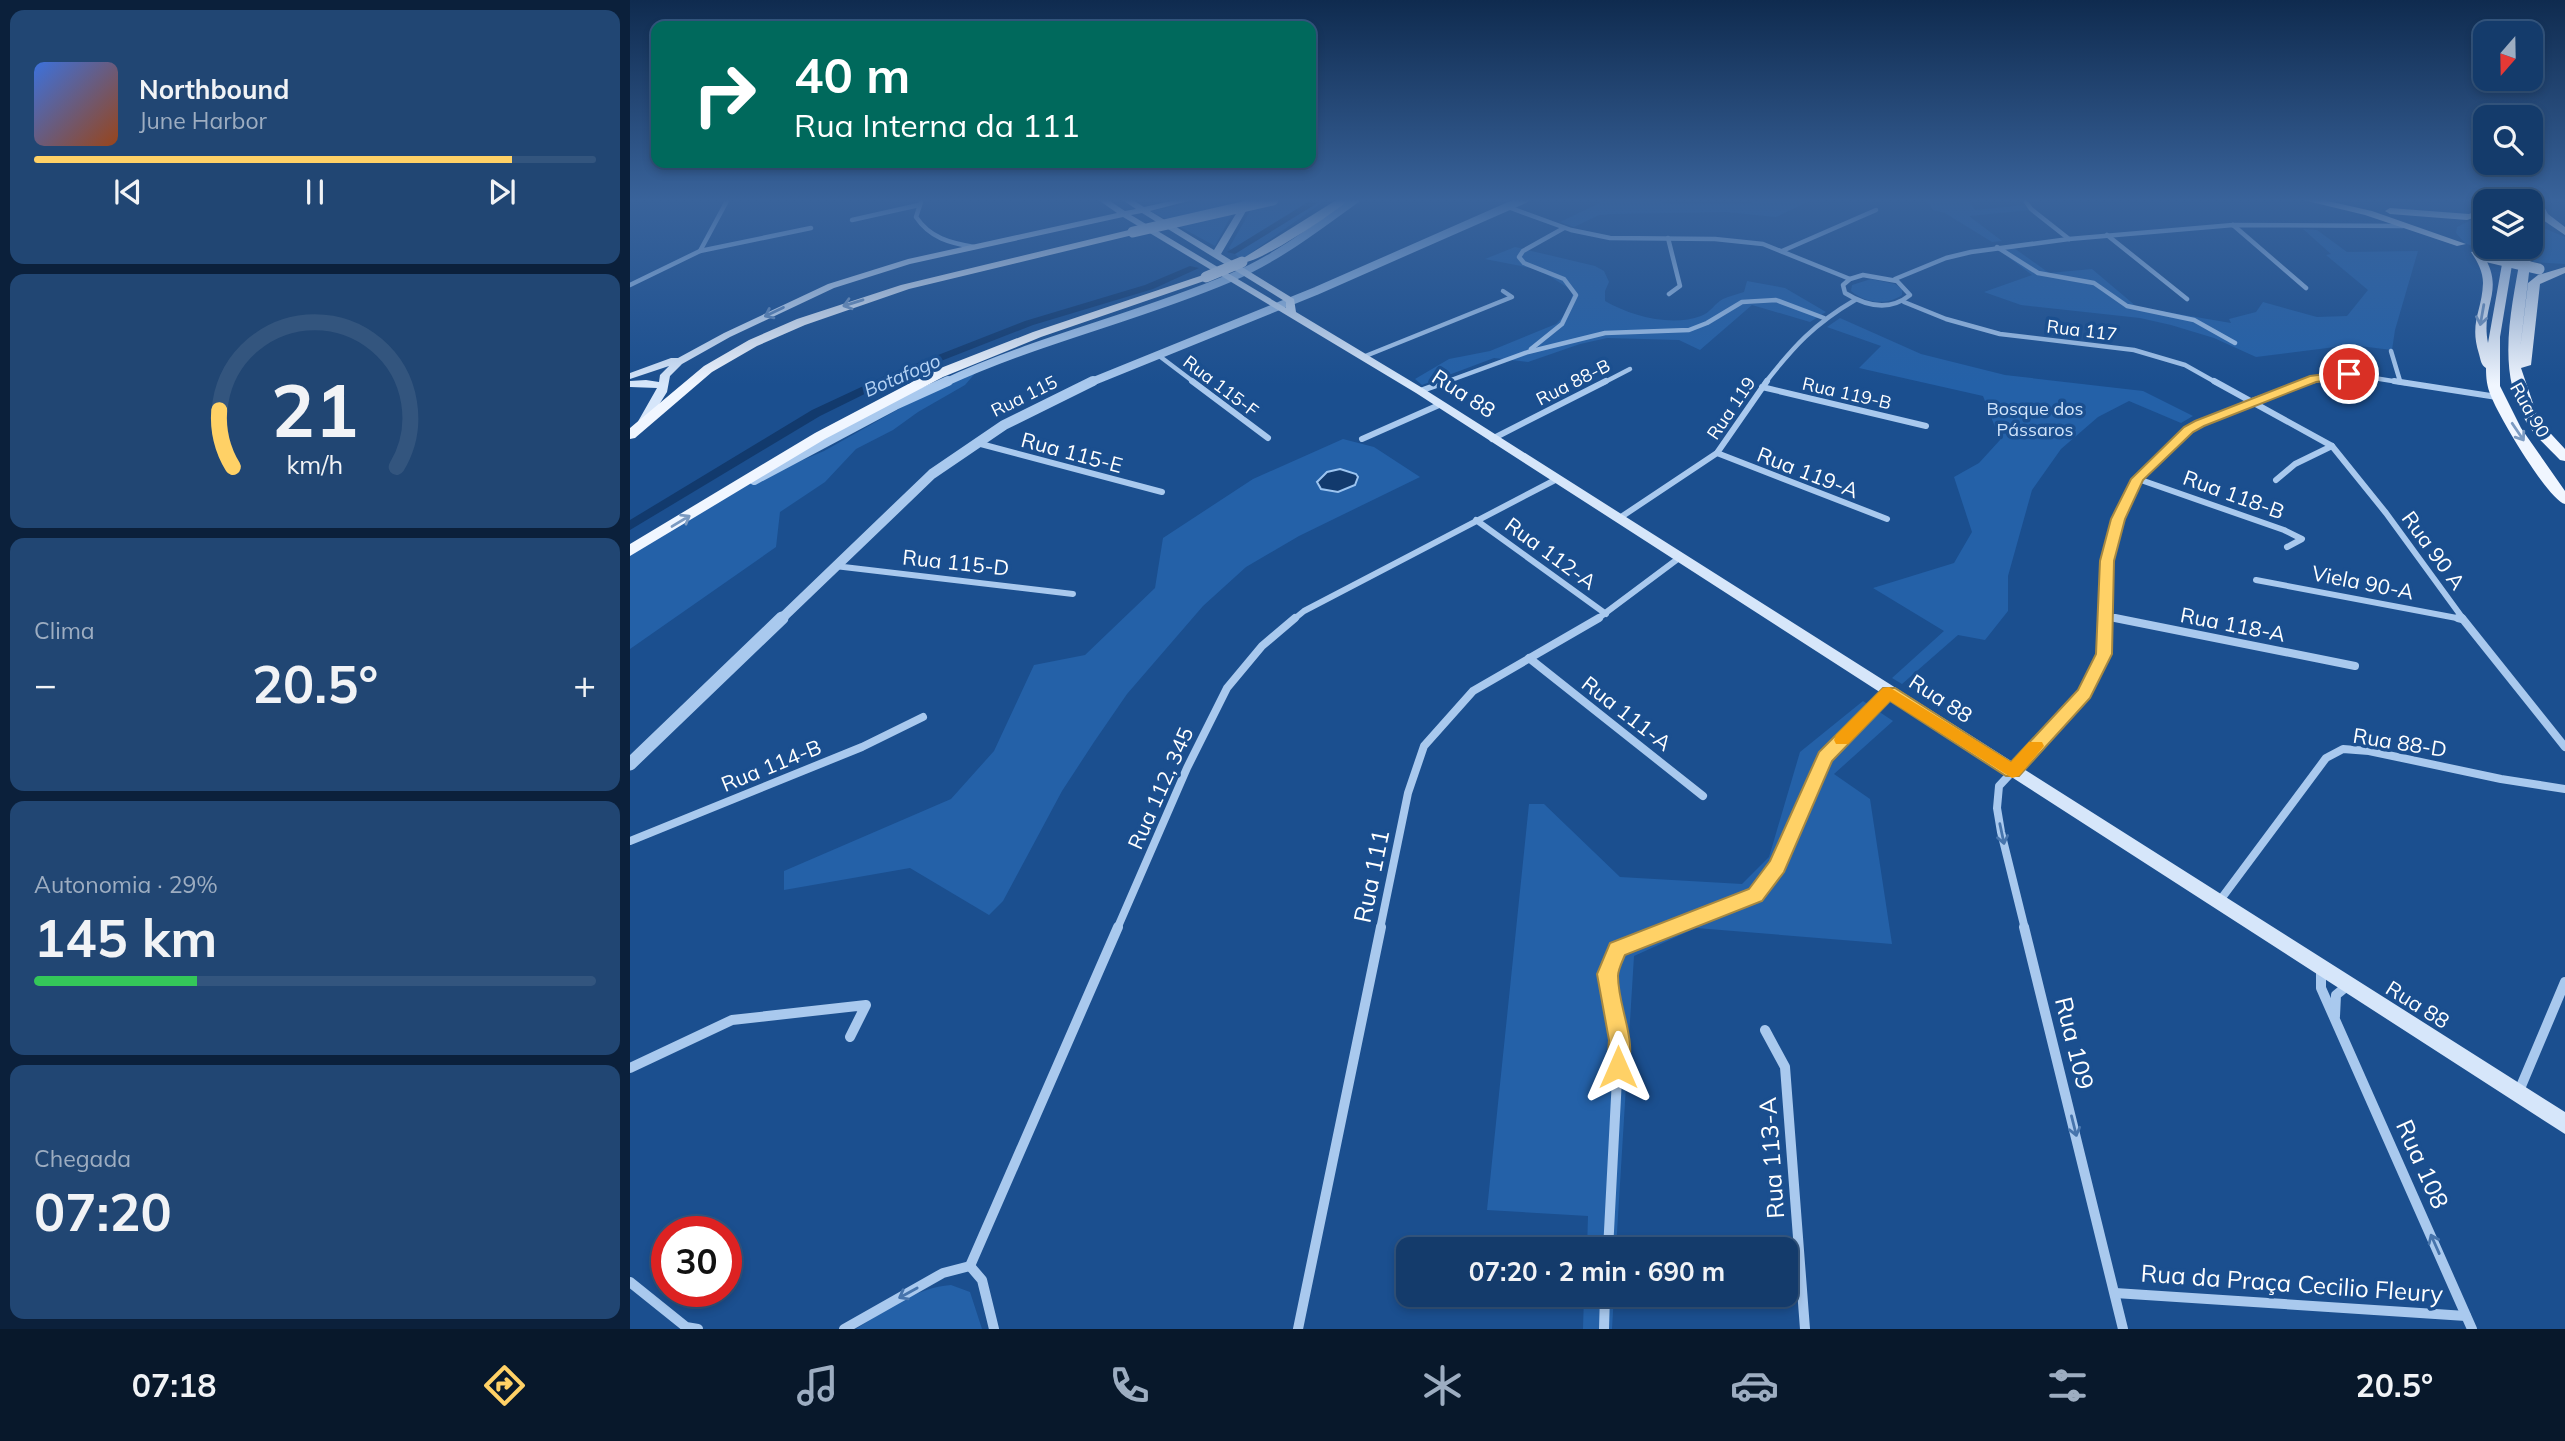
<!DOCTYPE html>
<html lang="pt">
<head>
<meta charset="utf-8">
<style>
	body { margin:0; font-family:Mulish,sans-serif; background:#214673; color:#f1f3f6; height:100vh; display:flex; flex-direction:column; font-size:26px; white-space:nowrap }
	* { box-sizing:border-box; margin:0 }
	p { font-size:23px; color:#9dadc1 }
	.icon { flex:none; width:38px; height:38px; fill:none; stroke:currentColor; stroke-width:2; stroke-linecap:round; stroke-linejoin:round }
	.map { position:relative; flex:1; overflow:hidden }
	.sheet { display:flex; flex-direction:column; gap:10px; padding:10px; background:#0b203b; width:630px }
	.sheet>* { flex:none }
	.banner { position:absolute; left:21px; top:21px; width:665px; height:147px; border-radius:14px; box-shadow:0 4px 10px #0003,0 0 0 2px #33557e; background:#00695c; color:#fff; overflow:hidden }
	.needle { width:46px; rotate:200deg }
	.buttons { position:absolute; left:1843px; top:21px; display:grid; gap:14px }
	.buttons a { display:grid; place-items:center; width:70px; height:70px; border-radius:14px; background:#143b6b; box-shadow:0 4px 10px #0003,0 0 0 2px #33557e; font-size:35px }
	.speed { position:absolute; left:21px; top:1216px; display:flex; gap:14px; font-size:35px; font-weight:700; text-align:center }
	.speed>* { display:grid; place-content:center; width:91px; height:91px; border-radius:50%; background:#143b6b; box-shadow:0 4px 10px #0003,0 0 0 2px #33557e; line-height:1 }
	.speed .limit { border:10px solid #d22; background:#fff; color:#111 }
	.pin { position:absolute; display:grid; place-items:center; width:60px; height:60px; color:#fff; margin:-30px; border:4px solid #fff; border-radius:50%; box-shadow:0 2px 7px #0007 }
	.me { position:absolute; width:77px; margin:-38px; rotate:0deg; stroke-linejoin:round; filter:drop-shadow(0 0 5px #0008) }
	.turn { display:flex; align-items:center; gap:24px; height:147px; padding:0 28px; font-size:32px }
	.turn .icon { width:91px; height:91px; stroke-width:2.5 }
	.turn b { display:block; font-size:49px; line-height:60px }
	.big { font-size:52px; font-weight:700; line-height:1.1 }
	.sheet .card { flex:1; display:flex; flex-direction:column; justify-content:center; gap:10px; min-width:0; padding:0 24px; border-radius:14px; background:#214673 }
	.sheet .dial { align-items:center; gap:0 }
	.dial svg { height:182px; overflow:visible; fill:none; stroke:#33557e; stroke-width:7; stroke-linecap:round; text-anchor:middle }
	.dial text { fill:#f1f3f6; stroke:none }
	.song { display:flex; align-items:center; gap:21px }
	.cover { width:84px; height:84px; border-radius:10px; background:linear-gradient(135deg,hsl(220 70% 55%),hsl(20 70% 35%)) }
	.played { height:7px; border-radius:4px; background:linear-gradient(90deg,#ffd166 85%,#33557e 85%) }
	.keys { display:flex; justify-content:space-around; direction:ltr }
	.heat { display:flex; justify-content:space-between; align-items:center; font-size:38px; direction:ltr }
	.charge { height:10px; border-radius:5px; background:linear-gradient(90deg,#34c759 29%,#33557e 0) }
	.trip { position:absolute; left:766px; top:1237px; width:402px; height:70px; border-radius:14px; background:#143b6b; box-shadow:0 4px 10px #0003,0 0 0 2px #33557e; font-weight:700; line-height:70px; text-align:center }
	.tabs { display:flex; height:112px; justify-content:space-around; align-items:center; background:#08182b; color:#9dadc1 }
	.tabs .icon { width:49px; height:49px }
	.tabs .active { color:#ffd166 }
	.tabs b { font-size:32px; color:#f1f3f6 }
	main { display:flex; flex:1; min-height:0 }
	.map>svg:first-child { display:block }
	.green { fill:#2461a8 }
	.water { fill:#123a6d; stroke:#9cc4f0; stroke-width:2 }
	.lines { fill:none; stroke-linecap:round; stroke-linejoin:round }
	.canal { fill:#123a6d; fill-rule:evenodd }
	.minor-far3 { stroke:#a9c9ee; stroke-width:4.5 }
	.minor-far2 { stroke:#a9c9ee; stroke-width:6 }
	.minor-far1 { stroke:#a9c9ee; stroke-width:8 }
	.minor { stroke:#a9c9ee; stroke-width:10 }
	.tertiary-far2 { stroke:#a9c9ee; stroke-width:8 }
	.tertiary-far1 { stroke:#a9c9ee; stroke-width:10 }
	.tertiary { stroke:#a9c9ee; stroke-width:13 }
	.secondary { fill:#d6e6fa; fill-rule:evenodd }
	.primary { fill:#f0f6ff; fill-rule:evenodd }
	.primary-bridge { stroke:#f0f6ff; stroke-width:11 }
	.oneway { stroke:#7b9ac1 }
	.oneway2 { stroke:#668bba }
	.oneway3 { stroke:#4674ac }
	.route { fill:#ffd166; stroke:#a68842; stroke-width:2 }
	.slow { fill:#f59e0b }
	.labels { text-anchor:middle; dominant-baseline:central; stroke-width:7; stroke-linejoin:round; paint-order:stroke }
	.far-street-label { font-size:18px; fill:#fff; stroke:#1b4f8f }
	.far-park-label { font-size:18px; fill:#cfe3fa; stroke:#1b4f8f }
	.far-water-label { font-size:19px; font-style:italic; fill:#b5d3f5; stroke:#1b4f8f }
	.street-label { font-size:21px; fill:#fff; stroke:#1b4f8f }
	.near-street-label { font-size:24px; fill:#fff; stroke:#1b4f8f }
</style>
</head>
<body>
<main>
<section class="sheet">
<div class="card">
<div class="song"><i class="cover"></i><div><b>Northbound</b><p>June Harbor</p></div></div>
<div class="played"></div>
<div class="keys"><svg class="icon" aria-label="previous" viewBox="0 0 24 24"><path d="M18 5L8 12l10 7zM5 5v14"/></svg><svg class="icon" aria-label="pause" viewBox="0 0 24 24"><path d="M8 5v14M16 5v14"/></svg><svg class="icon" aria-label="next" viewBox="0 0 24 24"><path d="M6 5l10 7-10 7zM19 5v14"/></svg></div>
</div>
<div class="card dial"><svg viewBox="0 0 100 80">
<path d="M14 69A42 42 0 1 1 86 69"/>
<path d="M14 69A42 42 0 0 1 8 44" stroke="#ffd166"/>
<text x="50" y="56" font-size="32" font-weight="700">21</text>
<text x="50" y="72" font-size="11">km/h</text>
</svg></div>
<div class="card"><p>Clima</p>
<div class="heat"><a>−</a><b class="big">20.5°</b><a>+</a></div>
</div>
<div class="card"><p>Autonomia · 29%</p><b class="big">145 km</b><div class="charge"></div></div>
<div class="card"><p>Chegada</p><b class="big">07:20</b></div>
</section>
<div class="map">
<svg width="1935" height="1329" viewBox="0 0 1935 1329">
	<rect width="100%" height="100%" fill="#1b4f8f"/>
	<g class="green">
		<polygon points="581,199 610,199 585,246 521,211"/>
		<polygon points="627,199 697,199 611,260 599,248"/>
		<polygon points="978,199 1022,199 1037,204 1119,204 1129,199 1184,199 1146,217 1096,212 983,214 969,215 944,227 930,222"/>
		<polygon points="1296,199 1338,199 1345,210 1395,205 1400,210 1339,216 1372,241 1362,242 1315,213 1303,210"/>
		<polygon points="1855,218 1855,247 1868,247 1866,255 1835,243 1826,233 1827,227 1841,220"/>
		<polygon points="1909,226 1935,237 1935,264 1903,262"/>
		<polygon points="1673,229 1687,230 1717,252 1788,251 1765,330 1762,350 1721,345 1626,357 1584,338 1541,325 1510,318 1391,305 1354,292 1402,275 1370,251 1384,248 1419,273 1462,269 1507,307 1601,323 1599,319 1626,312 1633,302 1687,317 1717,316 1738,290 1696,255 1701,254"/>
		<path d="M 885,247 L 965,266 L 974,271 L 979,282 L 975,291 L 975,301 C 1001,316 1041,327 1071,316 C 1080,313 1085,303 1093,299 C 1099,296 1108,294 1114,292 L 1117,281 L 1155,288 L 1196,312 L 1180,322 L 1122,305 L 1070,350 L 1049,340 L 977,338 L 950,344 L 898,362 L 864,358 L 792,385 L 785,379 L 819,359 L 860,351 L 926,324 L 939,311 L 943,291 L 916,274 L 901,268 L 855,259 Z"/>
		<path d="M 1241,279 L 1265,284 L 1272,289 L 1272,295 C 1256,306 1235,303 1221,291 L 1222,285 Z"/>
		<polygon points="1210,318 1291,354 1375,375 1513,391 1563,416 1551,423 1499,401 1468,417 1431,449 1402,490 1378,576 1378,611 1355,640 1328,635 1272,684 1262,678 1314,631 1243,588 1324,563 1342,532 1324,477 1349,463 1370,440 1353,396 1229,368 1251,346 1197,327"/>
		<polygon points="348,370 335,385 288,412 263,430 226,449 195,482 150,512 146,547 0,649 0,551 102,490 194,451 283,401"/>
		<polygon points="713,439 744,447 790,477 669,536 616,567 573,606 497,694 464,742 432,791 373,901 359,915 280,868 154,890 154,871 321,799 364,751 404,665 455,655 525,588 533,538 623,479"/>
		<polygon points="1233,701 1263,721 1204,774 1240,799 1262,944 1066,928 1004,956 986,1249 957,1249 958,1216 857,1210 899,804 914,804 990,877 1112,884 1139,857 1170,752"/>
		<path d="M 321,1285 L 340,1292 L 352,1329 L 226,1329 C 255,1311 287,1287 321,1285 Z"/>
		<polygon points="954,1295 984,1295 982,1329 953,1329"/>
	</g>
	<polygon class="water" points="710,469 726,474 728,477 725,485 708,492 691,489 687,482 697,472"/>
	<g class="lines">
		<g class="canal">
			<polygon points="683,199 694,199 605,254 597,252"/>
			<polygon points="560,266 569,268 523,289 403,325 265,379 190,416 0,530 0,520 182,410 257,375 395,321 515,285"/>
		</g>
		<g class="minor-far3">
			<path d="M 292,199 L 286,217 C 300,238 320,243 344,247"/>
			<polyline points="1394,199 1401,209 1439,239"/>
			<polyline points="878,207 941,230 980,238 1085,239 1133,244 1220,279"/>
			<polyline points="222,220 289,205"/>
			<polyline points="1603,225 1676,288"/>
			<polyline points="1477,235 1557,299"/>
			<polyline points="1038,238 1050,286 1039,294"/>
			<polyline points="1367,247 1408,273 1464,283 1497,306 1564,320 1605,343"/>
			<polyline points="70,251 181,228"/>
			<polyline points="1152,251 1246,210"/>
			<path d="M 1233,275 L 1267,281 L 1280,295 C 1259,312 1236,306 1215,293 L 1213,285 L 1220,279 Z"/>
			<polyline points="1265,279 1316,258 1341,252 1439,239 1603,225 1773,226"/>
			<polyline points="0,285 70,251 98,199"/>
			<polyline points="1274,302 1316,319 1370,334 1504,350 1555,365 1587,383"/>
			<polyline points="901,349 932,324 946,295 934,279 894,263 889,257 893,251 934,228"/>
			<polyline points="1761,351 1770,381"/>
			<polyline points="528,355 565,383"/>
			<polyline points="733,357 882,297 873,291"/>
			<polyline points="813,383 898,352 975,333 1059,330 1077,323 1112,302 1146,300 1194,318"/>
			<polyline points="973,383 1000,369"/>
			<path d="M 1135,383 C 1164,346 1184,324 1225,300"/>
			<polyline points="1674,383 1719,374 1775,383"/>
		</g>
		<g class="minor-far2">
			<polyline points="562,381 638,438"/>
			<polyline points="1584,381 1702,446 1756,513 1834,620"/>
			<polyline points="1764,381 1867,397"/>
			<polyline points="1132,387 1296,426"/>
			<polyline points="790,391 818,381"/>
			<polyline points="732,439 809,405"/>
			<polyline points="862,439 976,381"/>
			<polyline points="347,443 532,492"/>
			<polyline points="1087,453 1257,519"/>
			<polyline points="1508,479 1654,530 1672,539 1657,547"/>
			<polyline points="1646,480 1665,464 1702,446"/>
			<polyline points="988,519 1087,453 1137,381"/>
			<polyline points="846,520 976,614"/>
			<polyline points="205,566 443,594"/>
			<polyline points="1626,580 1832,619"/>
			<polyline points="1474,616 1494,620"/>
			<polyline points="663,620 674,611 927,479"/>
			<polyline points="966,620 1049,558"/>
			<polyline points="1475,620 1477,561 1488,519 1508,479 1559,429 1622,401 1679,381"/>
		</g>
		<g class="minor-far1">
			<polyline points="1485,618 1725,666"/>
			<polyline points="1828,618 1832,619"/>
			<polyline points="1832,618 1935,747"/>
			<polyline points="899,658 1073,796"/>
			<polyline points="0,841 232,747 293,717"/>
			<polyline points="1588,903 1696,758 1713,749 1739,751 1871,779 1935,789"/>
			<polyline points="487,929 557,768 597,688 632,646 665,618"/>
			<polyline points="750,929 778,793 794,746 843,691 969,618"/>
			<polyline points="1039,929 1125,895 1147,866 1195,757 1259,692"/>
			<polyline points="1395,929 1371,832 1367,808 1369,786 1455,694 1474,654 1475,618"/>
		</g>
		<g class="minor">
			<polyline points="1394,927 1493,1329"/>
			<polyline points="1691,968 1691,988 1842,1329"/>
			<polyline points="1705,1016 1706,995 1717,986"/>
			<polyline points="1135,1030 1155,1067 1175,1329"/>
			<polyline points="0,1068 102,1020 236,1005 220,1037"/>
			<polyline points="1889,1091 1935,982"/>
			<polyline points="978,1250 989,1040 977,974 987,949 1044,927"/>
			<polyline points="340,1266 488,927"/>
			<polyline points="340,1266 352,1280 364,1329"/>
			<polyline points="0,1282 56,1327 68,1329"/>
			<polyline points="1485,1293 1836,1316"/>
			<polyline points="214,1329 313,1273 340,1266"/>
			<polyline points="668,1329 751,927"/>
			<polyline points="974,1329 975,1295"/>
		</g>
		<g class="tertiary-far2">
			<path d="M 314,383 C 406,340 506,318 600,278 C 646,259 686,228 726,199"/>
			<polyline points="459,383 686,291 895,199"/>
		</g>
		<g class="tertiary-far1">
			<polyline points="124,480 265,405 318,381"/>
			<polyline points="150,620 302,474 374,425 463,381"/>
		</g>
		<polyline class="tertiary" points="0,764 152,618"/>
		<path class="secondary" d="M 467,199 L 477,199 L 495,211 L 506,209 L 491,199 L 501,199 L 514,207 L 550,199 L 566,199 L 520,211 L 584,250 L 615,199 L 623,199 L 591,254 L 664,299 L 666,312 L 794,389 L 1935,1112 L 1935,1134 L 786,393 L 493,217 L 280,264 L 204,288 L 100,337 L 52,364 L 40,376 L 37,392 L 15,427 L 11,428 L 6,425 L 27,388 L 0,387 L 0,381 L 16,380 L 29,382 L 30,375 L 39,366 L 0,379 L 0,373 L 41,358 L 48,358 L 94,333 L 198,284 L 278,259 L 487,213 ZM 512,213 L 656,302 L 656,308 L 501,215 Z"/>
		<g class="primary">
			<path d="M 708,199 L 720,199 C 705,212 620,271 607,262 Z"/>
			<polygon points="1669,199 1689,199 1742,211 1836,244 1827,246 1735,215"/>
			<rect x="1864" y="199" width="10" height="2"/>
			<polygon points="1880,199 1890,199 1891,201 1881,201"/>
			<polygon points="1900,199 1910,199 1918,214 1935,227 1935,235 1910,218"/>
			<polygon points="1855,207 1855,214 1837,220 1760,214 1755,211 1760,208 1839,214"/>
			<polygon points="503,229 508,232 507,234 279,289 175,325 127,346 82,372 5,438 0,439 0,428 74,366 119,340 167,319 271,285"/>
			<path d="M 1900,245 L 1902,247 L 1890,350 L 1898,283 L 1908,275 L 1935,267 L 1935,273 L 1910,284 L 1901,365 L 1891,368 L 1909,421 L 1935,449 L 1935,461 L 1930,460 C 1919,448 1905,437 1897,423 C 1864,370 1883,304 1892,247 Z"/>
			<path d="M 1875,247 L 1885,247 L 1870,337 L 1870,386 L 1891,428 L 1935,491 L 1935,504 C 1918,500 1868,415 1861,396 C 1857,387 1856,378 1856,368 C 1851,365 1851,361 1849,354 C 1839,322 1852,312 1853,283 C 1853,271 1847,261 1841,252 L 1850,250 C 1878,290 1850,303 1858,343 Z"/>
			<polygon points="576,274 582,277 580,279 411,337 313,377 195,439 0,556 0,544 185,433 303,371 403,332"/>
		</g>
		<g class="primary-bridge">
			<polyline points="503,232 643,200"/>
			<polyline points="1858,257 1909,269"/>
			<polyline points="576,277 612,262"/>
		</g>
	</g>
	<defs><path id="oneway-shaft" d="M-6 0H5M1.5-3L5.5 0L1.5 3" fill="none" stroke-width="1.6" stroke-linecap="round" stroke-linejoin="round" transform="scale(1.75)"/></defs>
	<g class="oneway">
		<use href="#oneway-shaft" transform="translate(223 303) rotate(163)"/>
		<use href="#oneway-shaft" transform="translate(1852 315) rotate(100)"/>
		<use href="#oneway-shaft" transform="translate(1888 432) rotate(56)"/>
		<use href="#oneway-shaft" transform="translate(51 521) rotate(-31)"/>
	</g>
	<use class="oneway2" href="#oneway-shaft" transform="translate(144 312) rotate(154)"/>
	<g class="oneway3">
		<use href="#oneway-shaft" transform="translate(1372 834) rotate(78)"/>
		<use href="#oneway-shaft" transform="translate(1444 1126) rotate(76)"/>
		<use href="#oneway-shaft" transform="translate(1805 1244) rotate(-114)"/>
		<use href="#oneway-shaft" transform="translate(278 1293) rotate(151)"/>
	</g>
	<linearGradient id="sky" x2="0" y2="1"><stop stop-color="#0f2b4f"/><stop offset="0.52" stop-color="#39639b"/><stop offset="1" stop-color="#39639b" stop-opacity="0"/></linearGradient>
	<rect width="1935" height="385" fill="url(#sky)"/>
	<path class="route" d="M 1719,371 L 1724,374 L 1723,377 L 1686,382 L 1574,426 L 1563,432 L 1513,480 L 1495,519 L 1484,561 L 1482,654 L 1460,698 L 1389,776 L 1376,776 L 1260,701 L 1202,761 L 1154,872 L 1132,901 L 995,955 C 992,962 988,970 988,976 C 988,1009 1009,1042 996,1074 L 988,1077 L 980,1074 L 977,1067 L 979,1040 L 967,974 L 980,943 L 1119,889 L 1140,861 L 1189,752 L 1253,688 L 1265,688 L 1381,762 L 1448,690 L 1466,654 L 1470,561 L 1481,519 L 1501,479 L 1554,427 L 1565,421 L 1680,376 Z"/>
	<polygon class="slow" points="1259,687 1381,762 1399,742 1412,742 1414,746 1389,776 1382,778 1260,701 1218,744 1206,744 1204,740 1206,735 1253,688"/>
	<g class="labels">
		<g class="far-street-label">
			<text transform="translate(1452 330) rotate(7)">Rua 117</text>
			<text transform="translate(943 382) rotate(-27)">Rua 88-B</text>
			<text transform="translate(591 386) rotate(37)">Rua 115-F</text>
			<text transform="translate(1217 393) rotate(13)">Rua 119-B</text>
			<text transform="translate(394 396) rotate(-26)">Rua 115</text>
			<text transform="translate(1101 408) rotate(-56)">Rua 119</text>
			<text transform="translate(1900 410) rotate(60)">Rua 90</text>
		</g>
		<g class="far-park-label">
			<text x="1405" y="408">Bosque dos<tspan x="1405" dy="21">Pássaros</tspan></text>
		</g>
		<g class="far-water-label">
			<text transform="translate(272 375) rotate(-23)">Botafogo</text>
		</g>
		<g class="street-label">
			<text transform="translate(834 393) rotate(33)">Rua 88</text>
			<text transform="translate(442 452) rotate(15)">Rua 115-E</text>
			<text transform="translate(1178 472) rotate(21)">Rua 119-A</text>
			<text transform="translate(1604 494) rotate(20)">Rua 118-B</text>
			<text transform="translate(1804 550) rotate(54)">Rua 90 A</text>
			<text transform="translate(921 553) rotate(36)">Rua 112-A</text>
			<text transform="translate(326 562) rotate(6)">Rua 115-D</text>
			<text transform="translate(1733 582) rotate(11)">Viela 90-A</text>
			<text transform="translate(1603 624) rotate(11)">Rua 118-A</text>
			<text transform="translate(1311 698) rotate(33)">Rua 88</text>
			<text transform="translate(997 713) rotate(38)">Rua 111-A</text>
			<text transform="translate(1770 742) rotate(9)">Rua 88-D</text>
			<text transform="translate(141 765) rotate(-22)">Rua 114-B</text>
			<text transform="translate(530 788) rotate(-66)">Rua 112, 345</text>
			<text transform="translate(1788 1004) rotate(32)">Rua 88</text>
		</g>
		<g class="near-street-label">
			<text transform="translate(741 876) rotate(-78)">Rua 111</text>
			<text transform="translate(1445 1043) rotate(76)">Rua 109</text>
			<text transform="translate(1141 1158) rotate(-94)">Rua 113-A</text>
			<text transform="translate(1793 1164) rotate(66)">Rua 108</text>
			<text transform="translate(1662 1283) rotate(4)">Rua da Praça Cecilio Fleury</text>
		</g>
	</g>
</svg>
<div class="buttons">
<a><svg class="needle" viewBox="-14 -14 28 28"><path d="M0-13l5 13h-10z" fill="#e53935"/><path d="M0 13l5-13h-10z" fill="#9dadc1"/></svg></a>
<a><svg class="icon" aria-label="search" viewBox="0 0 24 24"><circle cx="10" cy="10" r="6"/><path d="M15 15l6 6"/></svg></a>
<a><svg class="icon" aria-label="layers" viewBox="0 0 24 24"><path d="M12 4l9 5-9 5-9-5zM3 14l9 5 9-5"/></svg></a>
</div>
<div class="speed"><div class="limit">30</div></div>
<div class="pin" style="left:1719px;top:374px;background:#d93025"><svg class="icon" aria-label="arrive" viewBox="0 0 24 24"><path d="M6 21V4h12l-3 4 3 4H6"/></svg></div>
<svg class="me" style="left:988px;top:1067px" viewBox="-20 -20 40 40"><path d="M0-17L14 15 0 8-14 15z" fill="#ffd166" stroke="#fff" stroke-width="4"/></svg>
<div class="trip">07:20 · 2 min · 690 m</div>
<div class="banner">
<div class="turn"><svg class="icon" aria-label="right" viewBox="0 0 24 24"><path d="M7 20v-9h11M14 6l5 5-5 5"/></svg><div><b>40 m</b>Rua Interna da 111</div></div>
</div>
</div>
</main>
<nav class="tabs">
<b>07:18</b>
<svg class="icon active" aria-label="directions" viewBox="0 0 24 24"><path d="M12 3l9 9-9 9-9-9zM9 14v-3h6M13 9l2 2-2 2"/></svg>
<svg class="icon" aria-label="music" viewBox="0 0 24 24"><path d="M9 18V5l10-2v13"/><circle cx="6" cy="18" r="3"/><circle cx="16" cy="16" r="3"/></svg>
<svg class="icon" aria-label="phone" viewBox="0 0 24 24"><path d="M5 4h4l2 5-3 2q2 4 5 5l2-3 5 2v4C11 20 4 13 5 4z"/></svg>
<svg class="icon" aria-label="climate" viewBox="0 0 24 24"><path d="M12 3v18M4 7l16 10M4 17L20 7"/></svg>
<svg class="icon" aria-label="car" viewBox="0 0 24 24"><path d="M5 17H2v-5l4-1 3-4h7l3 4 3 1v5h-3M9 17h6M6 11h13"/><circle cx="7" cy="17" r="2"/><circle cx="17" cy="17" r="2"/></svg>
<svg class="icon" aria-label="filters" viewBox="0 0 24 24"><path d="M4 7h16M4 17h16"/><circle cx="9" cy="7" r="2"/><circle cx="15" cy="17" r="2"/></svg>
<b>20.5°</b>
</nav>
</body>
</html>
